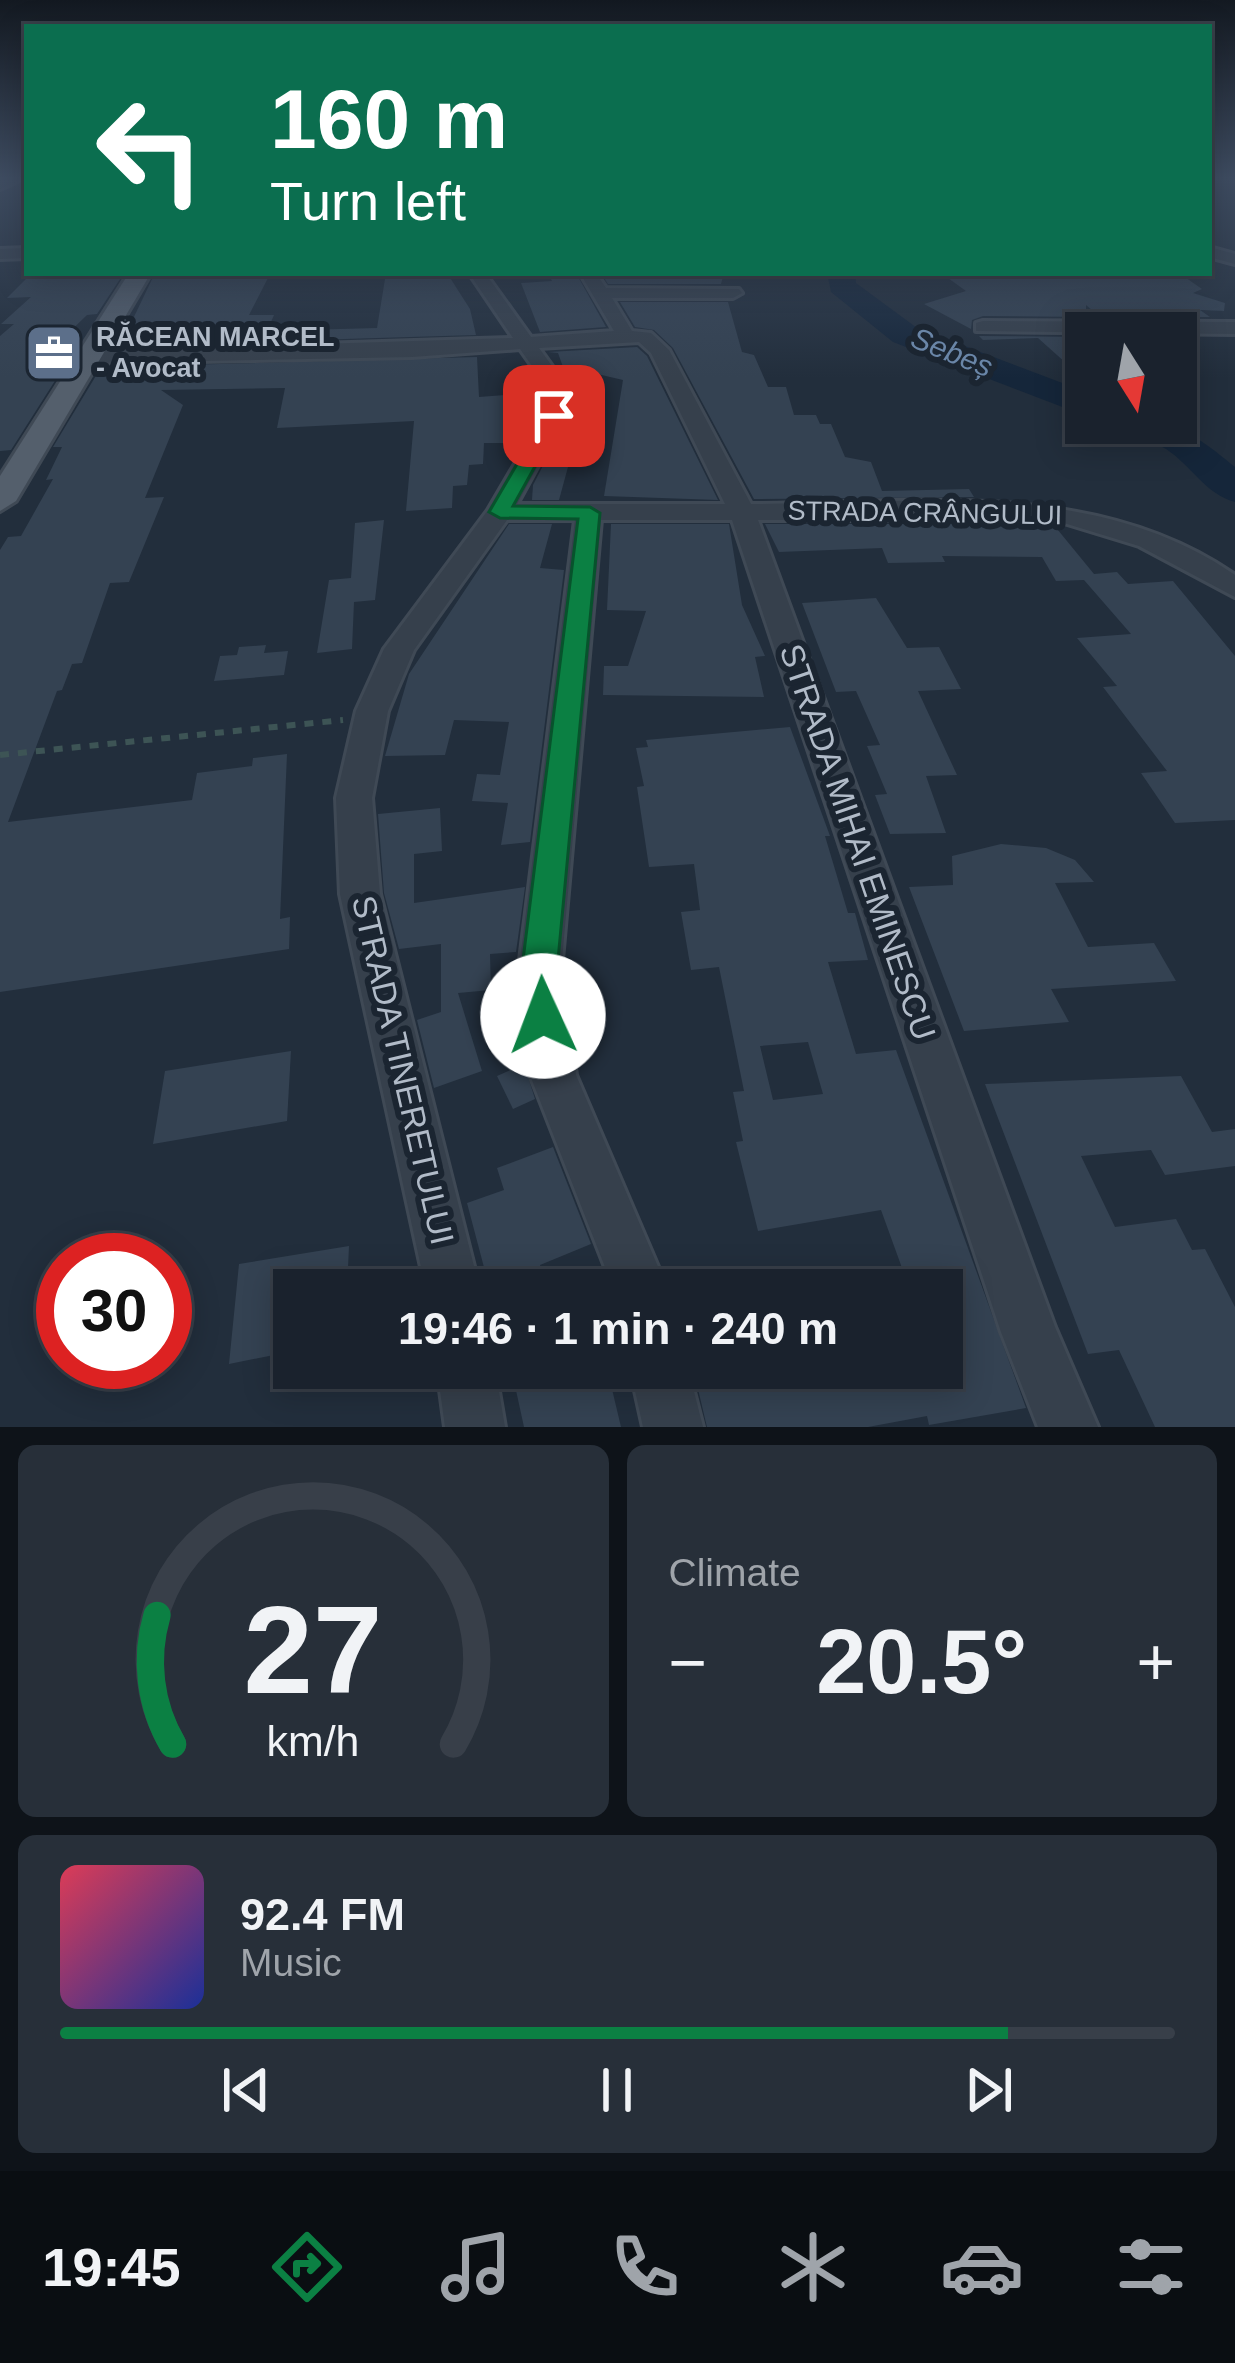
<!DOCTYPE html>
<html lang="en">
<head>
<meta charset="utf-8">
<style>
	body { margin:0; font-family:Helvetica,sans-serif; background:#272f39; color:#f1f3f6; height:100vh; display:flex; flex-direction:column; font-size:45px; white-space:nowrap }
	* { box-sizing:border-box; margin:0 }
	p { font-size:39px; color:#9fa4aa }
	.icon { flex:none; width:66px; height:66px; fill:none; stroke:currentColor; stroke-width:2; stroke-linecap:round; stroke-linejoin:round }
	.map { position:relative; height:1427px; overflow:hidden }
	.panel { display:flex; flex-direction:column; gap:18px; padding:18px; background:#0e1319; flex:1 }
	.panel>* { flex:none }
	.top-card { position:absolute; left:24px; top:24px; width:1188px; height:252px; border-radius:0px; box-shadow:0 6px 30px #0003,0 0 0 3px #383f49; background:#0b6e4f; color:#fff; overflow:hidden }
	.needle { width:78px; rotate:169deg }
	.tools { position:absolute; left:1065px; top:312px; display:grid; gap:24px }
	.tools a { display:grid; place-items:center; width:132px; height:132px; border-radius:0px; background:#1a222d; box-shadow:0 6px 30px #0003,0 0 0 3px #383f49; font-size:60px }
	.speed { position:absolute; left:36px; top:1233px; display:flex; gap:24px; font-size:60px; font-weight:700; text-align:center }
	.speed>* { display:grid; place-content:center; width:156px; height:156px; border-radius:50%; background:#1a222d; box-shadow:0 6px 30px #0003,0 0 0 3px #383f49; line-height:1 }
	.speed .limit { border:18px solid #d22; background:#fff; color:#111 }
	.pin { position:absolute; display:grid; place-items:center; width:102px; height:102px; color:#fff; margin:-51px; border-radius:24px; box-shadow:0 6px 18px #0006 }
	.me { position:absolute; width:132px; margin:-66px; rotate:358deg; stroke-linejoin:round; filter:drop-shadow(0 0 9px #0008) }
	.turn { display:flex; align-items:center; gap:42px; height:252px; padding:0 48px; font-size:54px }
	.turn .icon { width:156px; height:156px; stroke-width:2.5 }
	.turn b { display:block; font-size:84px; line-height:102px }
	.big { font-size:90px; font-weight:700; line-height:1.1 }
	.panel .card { flex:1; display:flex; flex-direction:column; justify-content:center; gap:18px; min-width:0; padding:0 42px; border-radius:18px; background:#272f39 }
	.panel .dial { align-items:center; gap:0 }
	.dial svg { height:312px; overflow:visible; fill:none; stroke:#383f49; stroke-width:7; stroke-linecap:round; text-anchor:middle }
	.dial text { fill:#f1f3f6; stroke:none }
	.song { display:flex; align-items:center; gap:36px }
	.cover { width:144px; height:144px; border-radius:18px; background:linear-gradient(135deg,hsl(350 70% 55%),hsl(230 70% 35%)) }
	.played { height:12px; border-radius:6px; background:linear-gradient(90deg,#0b8043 85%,#383f49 85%) }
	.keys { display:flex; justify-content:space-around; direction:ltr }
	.heat { display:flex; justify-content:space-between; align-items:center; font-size:66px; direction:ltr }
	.panel .tiles { flex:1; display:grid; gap:18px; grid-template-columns:1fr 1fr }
	.card:last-child { grid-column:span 2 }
	.trip { position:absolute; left:273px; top:1269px; width:690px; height:120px; border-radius:0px; background:#1a222d; box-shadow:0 6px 30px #0003,0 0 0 3px #383f49; font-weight:700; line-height:120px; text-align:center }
	.dock { display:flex; height:192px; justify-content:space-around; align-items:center; background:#0a0e12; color:#9fa4aa }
	.dock .icon { width:84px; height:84px }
	.dock .on { color:#0b8043 }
	.dock b { font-size:54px; color:#f1f3f6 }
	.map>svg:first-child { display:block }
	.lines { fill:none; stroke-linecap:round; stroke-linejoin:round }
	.river { fill:#15263a; fill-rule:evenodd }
	.building { fill:#344252; fill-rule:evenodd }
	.minor-casing { stroke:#3f4955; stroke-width:6 }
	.major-casing { stroke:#3f4955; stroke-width:6 }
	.path { stroke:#3d5455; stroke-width:6; stroke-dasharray:9 9; stroke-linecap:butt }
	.minor { fill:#36404c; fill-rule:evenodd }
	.major { fill:#545f6c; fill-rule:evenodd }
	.route { fill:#0b8043; stroke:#07532c; stroke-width:3 }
	.labels { text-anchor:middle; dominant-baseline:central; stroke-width:12; stroke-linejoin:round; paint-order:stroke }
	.far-poi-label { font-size:27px; font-weight:bold; fill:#b1bbc8; stroke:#1b2531; text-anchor:start }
	.far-street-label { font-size:27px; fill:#b1bbc8; stroke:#1b2531 }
	.far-water-label { font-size:30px; font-style:italic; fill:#6a86a8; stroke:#1b2531 }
	.street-label { font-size:33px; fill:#b1bbc8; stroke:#1b2531 }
</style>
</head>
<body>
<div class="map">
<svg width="1235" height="1427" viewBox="0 0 1235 1427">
	<rect width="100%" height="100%" fill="#222e3c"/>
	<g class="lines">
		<g class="river">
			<polygon points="827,273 855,273 856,283 917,328 1086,392 1086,416 893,342 831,292"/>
			<path d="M 1115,423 C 1176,423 1188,428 1235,467 L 1235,502 C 1205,494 1191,465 1166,449 C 1149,439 1126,440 1115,423 Z"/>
		</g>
	</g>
	<g class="building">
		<polygon points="32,273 124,273 97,314 87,315 59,342 72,354 11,450 0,451 0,336 14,324 1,324 31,297 7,298"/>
		<polygon points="155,273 268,278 249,315 274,315 267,331 377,328 386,273 447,273 470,309 476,335 120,346"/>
		<polygon points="548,273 576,273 606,327 540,332 521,283 552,281"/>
		<polygon points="601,273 724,273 721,284 608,284"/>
		<polygon points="941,273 1179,273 1202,289 1193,293 1225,303 1224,311 1200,310 1210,317 1100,317 1086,305 1086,317 983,316 972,320 971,329 924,304 966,291"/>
		<polygon points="620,302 728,302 742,352 754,355 768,387 786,387 794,415 816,415 820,424 831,424 845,457 871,462 882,491 969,489 974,497 754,499 673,348 654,330 635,327"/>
		<polygon points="979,336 1086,337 1086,363 1067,364 1038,338 983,340"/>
		<polygon points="637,347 647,356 718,500 604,496 623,380 593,373 581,417 558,353 548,352"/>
		<polygon points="477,357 479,397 505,395 506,443 484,443 483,464 469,465 467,485 453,486 452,508 406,511 414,421 277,428 285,388 161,390 183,405 145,498 164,497 129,582 110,583 82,663 72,664 62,690 57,691 8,822 192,800 197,773 252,766 253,758 287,754 280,919 290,917 289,949 0,992 0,550 8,537 21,536 53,479 46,480 62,447 53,447 97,374 101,377 107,367"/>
		<polygon points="548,456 571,456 559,500 532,500 533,485"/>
		<polygon points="384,520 375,600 354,602 352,649 317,653 329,580 351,578 355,523"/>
		<polygon points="509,524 552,524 540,568 564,570 530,842 501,845 508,803 472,801 477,774 500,775 509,722 454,720 445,755 385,756 409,674"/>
		<polygon points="611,524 729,524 742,605 765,656 755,657 764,697 603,695 604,666 628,666 646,611 607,610"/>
		<polygon points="765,524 1053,524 1094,574 1117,572 1128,584 1173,581 1235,656 1235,820 1175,823 1141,773 1167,771 1103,687 1117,686 1077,638 1131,634 1084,580 1056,581 1042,557 942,556 945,562 888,563 882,548 779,552"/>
		<polygon points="876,598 907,648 939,647 961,689 918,691 957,775 926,776 946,833 890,834 875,795 887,794 867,746 880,745 856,691 836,692 802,603"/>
		<polygon points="266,645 264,653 288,651 284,675 214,681 220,656 237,655 239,647"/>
		<path d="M 790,727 L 830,836 L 825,836 L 848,913 L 855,913 L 868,960 L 828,962 L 856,1054 L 896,1050 L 1026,1408 L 929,1425 L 927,1416 L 868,1427 L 707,1427 L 693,1368 L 942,1368 L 942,1290 L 910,1290 L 881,1210 L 758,1231 L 736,1142 L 743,1141 L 733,1092 L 744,1091 L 719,967 L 691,970 L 681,912 L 700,910 L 694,864 L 649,867 L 637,787 L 644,786 L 636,748 L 648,747 L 646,740 ZM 808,1042 L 823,1094 L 773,1100 L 760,1046 Z"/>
		<polygon points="440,808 442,851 414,854 414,903 525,887 516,952 490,954 491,990 458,993 482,1071 434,1088 417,1020 441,1012 441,944 399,949 384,893 378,814"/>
		<polygon points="1001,844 1046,848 1075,860 1094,882 1055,883 1088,947 1154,943 1176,981 1051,989 1069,1022 964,1031 909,887 953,885 952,856"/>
		<polygon points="291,1051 287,1121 153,1144 165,1071"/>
		<polygon points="524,1064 535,1099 513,1109 497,1076"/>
		<polygon points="1181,1076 1212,1132 1235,1129 1235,1166 1165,1175 1151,1150 1081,1156 1115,1227 1176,1219 1192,1250 1205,1249 1235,1307 1235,1427 1155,1427 1119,1350 1088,1354 985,1084"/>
		<polygon points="553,1147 591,1244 540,1265 548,1290 490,1290 467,1203 504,1190 497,1168"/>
		<polygon points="349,1246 347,1290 294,1290 294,1351 229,1364 239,1264"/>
		<polygon points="526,1368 607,1368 621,1427 524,1427 512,1372"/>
	</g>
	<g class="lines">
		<g class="minor-casing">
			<g id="minor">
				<polygon points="19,178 18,181 0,189 0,180"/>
				<polygon points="1209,247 1235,254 1235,264 1209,257"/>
				<polygon points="27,248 27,258 0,259 0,249"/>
				<path d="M 469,273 L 485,273 L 531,337 L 614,331 L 580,273 L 596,273 L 606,288 L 739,289 L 742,293 L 733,298 L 612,298 L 632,331 L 651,333 L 669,350 L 751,504 C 913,504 1094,477 1235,575 L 1235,597 L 1139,546 L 1054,520 L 758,520 L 1055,1327 L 1098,1427 L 1038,1427 L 1001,1332 L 732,520 L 601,520 L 562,960 L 576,1075 L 668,1290 L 614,1290 L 530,1075 L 520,960 L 575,520 L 507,520 L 414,650 L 388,711 L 372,798 L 380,894 L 480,1290 L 426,1290 L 340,894 L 336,798 L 356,711 L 384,649 L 488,510 L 543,416 L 532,366 L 520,349 L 412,357 L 88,363 L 78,357 L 88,351 L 513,338 ZM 639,342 L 651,353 L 725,504 L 517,504 L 565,416 L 552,366 L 539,348 Z"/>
				<polygon points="983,321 1235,322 1235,334 976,331 976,323"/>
				<polygon points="437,1368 495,1368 505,1427 445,1427"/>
				<polygon points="630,1368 688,1368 703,1427 643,1427"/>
			</g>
		</g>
		<g class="major-casing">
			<polygon id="major" points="129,273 151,273 16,501 0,511 0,476"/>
		</g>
		<polyline class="path" points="0,755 343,720"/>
		<use href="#minor" class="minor"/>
		<use href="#major" class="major"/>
	</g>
	<linearGradient id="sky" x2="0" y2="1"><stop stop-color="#131921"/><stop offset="0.47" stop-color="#3e4c61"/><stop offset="1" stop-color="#3e4c61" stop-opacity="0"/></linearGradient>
	<rect width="1235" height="378" fill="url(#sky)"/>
	<polygon class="route" points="554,411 563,416 513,506 590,507 600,513 558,960 561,1016 556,1027 543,1032 530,1027 523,960 578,519 500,518 489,512 545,416"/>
	<defs>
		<g id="office-square" transform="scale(3)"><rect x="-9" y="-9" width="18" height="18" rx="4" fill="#5c6f8a" stroke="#1b2531"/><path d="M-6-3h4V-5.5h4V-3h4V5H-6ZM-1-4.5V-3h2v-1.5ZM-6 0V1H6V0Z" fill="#fff"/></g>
	</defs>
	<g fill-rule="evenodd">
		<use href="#office-square" x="54" y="353"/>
	</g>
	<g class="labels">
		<g class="far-poi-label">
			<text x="96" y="337">RĂCEAN MARCEL<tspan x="96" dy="31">- Avocat</tspan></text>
		</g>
		<g class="far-street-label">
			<text transform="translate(925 513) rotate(1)">STRADA CRÂNGULUI</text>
		</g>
		<g class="far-water-label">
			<text transform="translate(952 352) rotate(22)">Sebeș</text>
		</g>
		<g class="street-label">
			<text transform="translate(858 842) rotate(71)">STRADA MIHAI EMINESCU</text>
			<text transform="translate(403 1070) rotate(77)">STRADA TINERETULUI</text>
		</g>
	</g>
</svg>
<div class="tools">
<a><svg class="needle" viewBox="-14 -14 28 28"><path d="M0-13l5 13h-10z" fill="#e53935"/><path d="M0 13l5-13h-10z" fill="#9fa4aa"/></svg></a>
</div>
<div class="speed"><div class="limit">30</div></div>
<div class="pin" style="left:554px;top:416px;background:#d93025"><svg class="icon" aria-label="arrive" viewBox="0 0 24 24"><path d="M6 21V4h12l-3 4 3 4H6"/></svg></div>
<svg class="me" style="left:543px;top:1016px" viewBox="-20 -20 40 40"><circle r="19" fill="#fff"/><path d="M0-13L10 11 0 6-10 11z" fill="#0b8043"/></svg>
<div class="trip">19:46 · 1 min · 240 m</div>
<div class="top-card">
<div class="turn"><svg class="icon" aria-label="left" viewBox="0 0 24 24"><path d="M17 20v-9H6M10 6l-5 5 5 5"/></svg><div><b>160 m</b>Turn left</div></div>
</div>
</div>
<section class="panel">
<div class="tiles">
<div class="card dial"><svg viewBox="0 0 100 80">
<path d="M14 69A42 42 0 1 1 86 69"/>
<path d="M14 69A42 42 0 0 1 10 36" stroke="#0b8043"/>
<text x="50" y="56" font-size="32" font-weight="700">27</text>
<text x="50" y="72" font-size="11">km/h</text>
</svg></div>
<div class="card"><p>Climate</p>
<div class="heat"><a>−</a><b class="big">20.5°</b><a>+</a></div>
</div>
<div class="card">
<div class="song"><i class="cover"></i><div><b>92.4 FM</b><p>Music</p></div></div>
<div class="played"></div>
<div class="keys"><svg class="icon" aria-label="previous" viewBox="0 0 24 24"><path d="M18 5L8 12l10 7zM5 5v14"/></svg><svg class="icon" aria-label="pause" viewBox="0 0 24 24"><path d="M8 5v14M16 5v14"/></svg><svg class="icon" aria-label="next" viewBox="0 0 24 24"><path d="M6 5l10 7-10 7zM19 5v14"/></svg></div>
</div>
</div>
</section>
<nav class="dock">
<b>19:45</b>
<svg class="icon on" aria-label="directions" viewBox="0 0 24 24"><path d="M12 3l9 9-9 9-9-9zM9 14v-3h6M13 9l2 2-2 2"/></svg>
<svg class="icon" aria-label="music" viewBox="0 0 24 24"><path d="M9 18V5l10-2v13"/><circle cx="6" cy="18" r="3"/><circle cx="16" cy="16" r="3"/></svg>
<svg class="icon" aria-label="phone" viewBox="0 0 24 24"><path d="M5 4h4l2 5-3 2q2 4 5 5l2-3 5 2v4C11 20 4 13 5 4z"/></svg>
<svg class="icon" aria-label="climate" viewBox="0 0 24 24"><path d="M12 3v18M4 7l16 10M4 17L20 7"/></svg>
<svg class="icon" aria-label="car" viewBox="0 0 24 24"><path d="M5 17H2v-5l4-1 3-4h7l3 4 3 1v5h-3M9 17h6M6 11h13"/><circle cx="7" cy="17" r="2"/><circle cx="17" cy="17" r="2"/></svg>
<svg class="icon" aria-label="filters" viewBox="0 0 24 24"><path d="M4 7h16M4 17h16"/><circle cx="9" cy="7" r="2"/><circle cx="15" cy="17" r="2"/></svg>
</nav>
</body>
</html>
